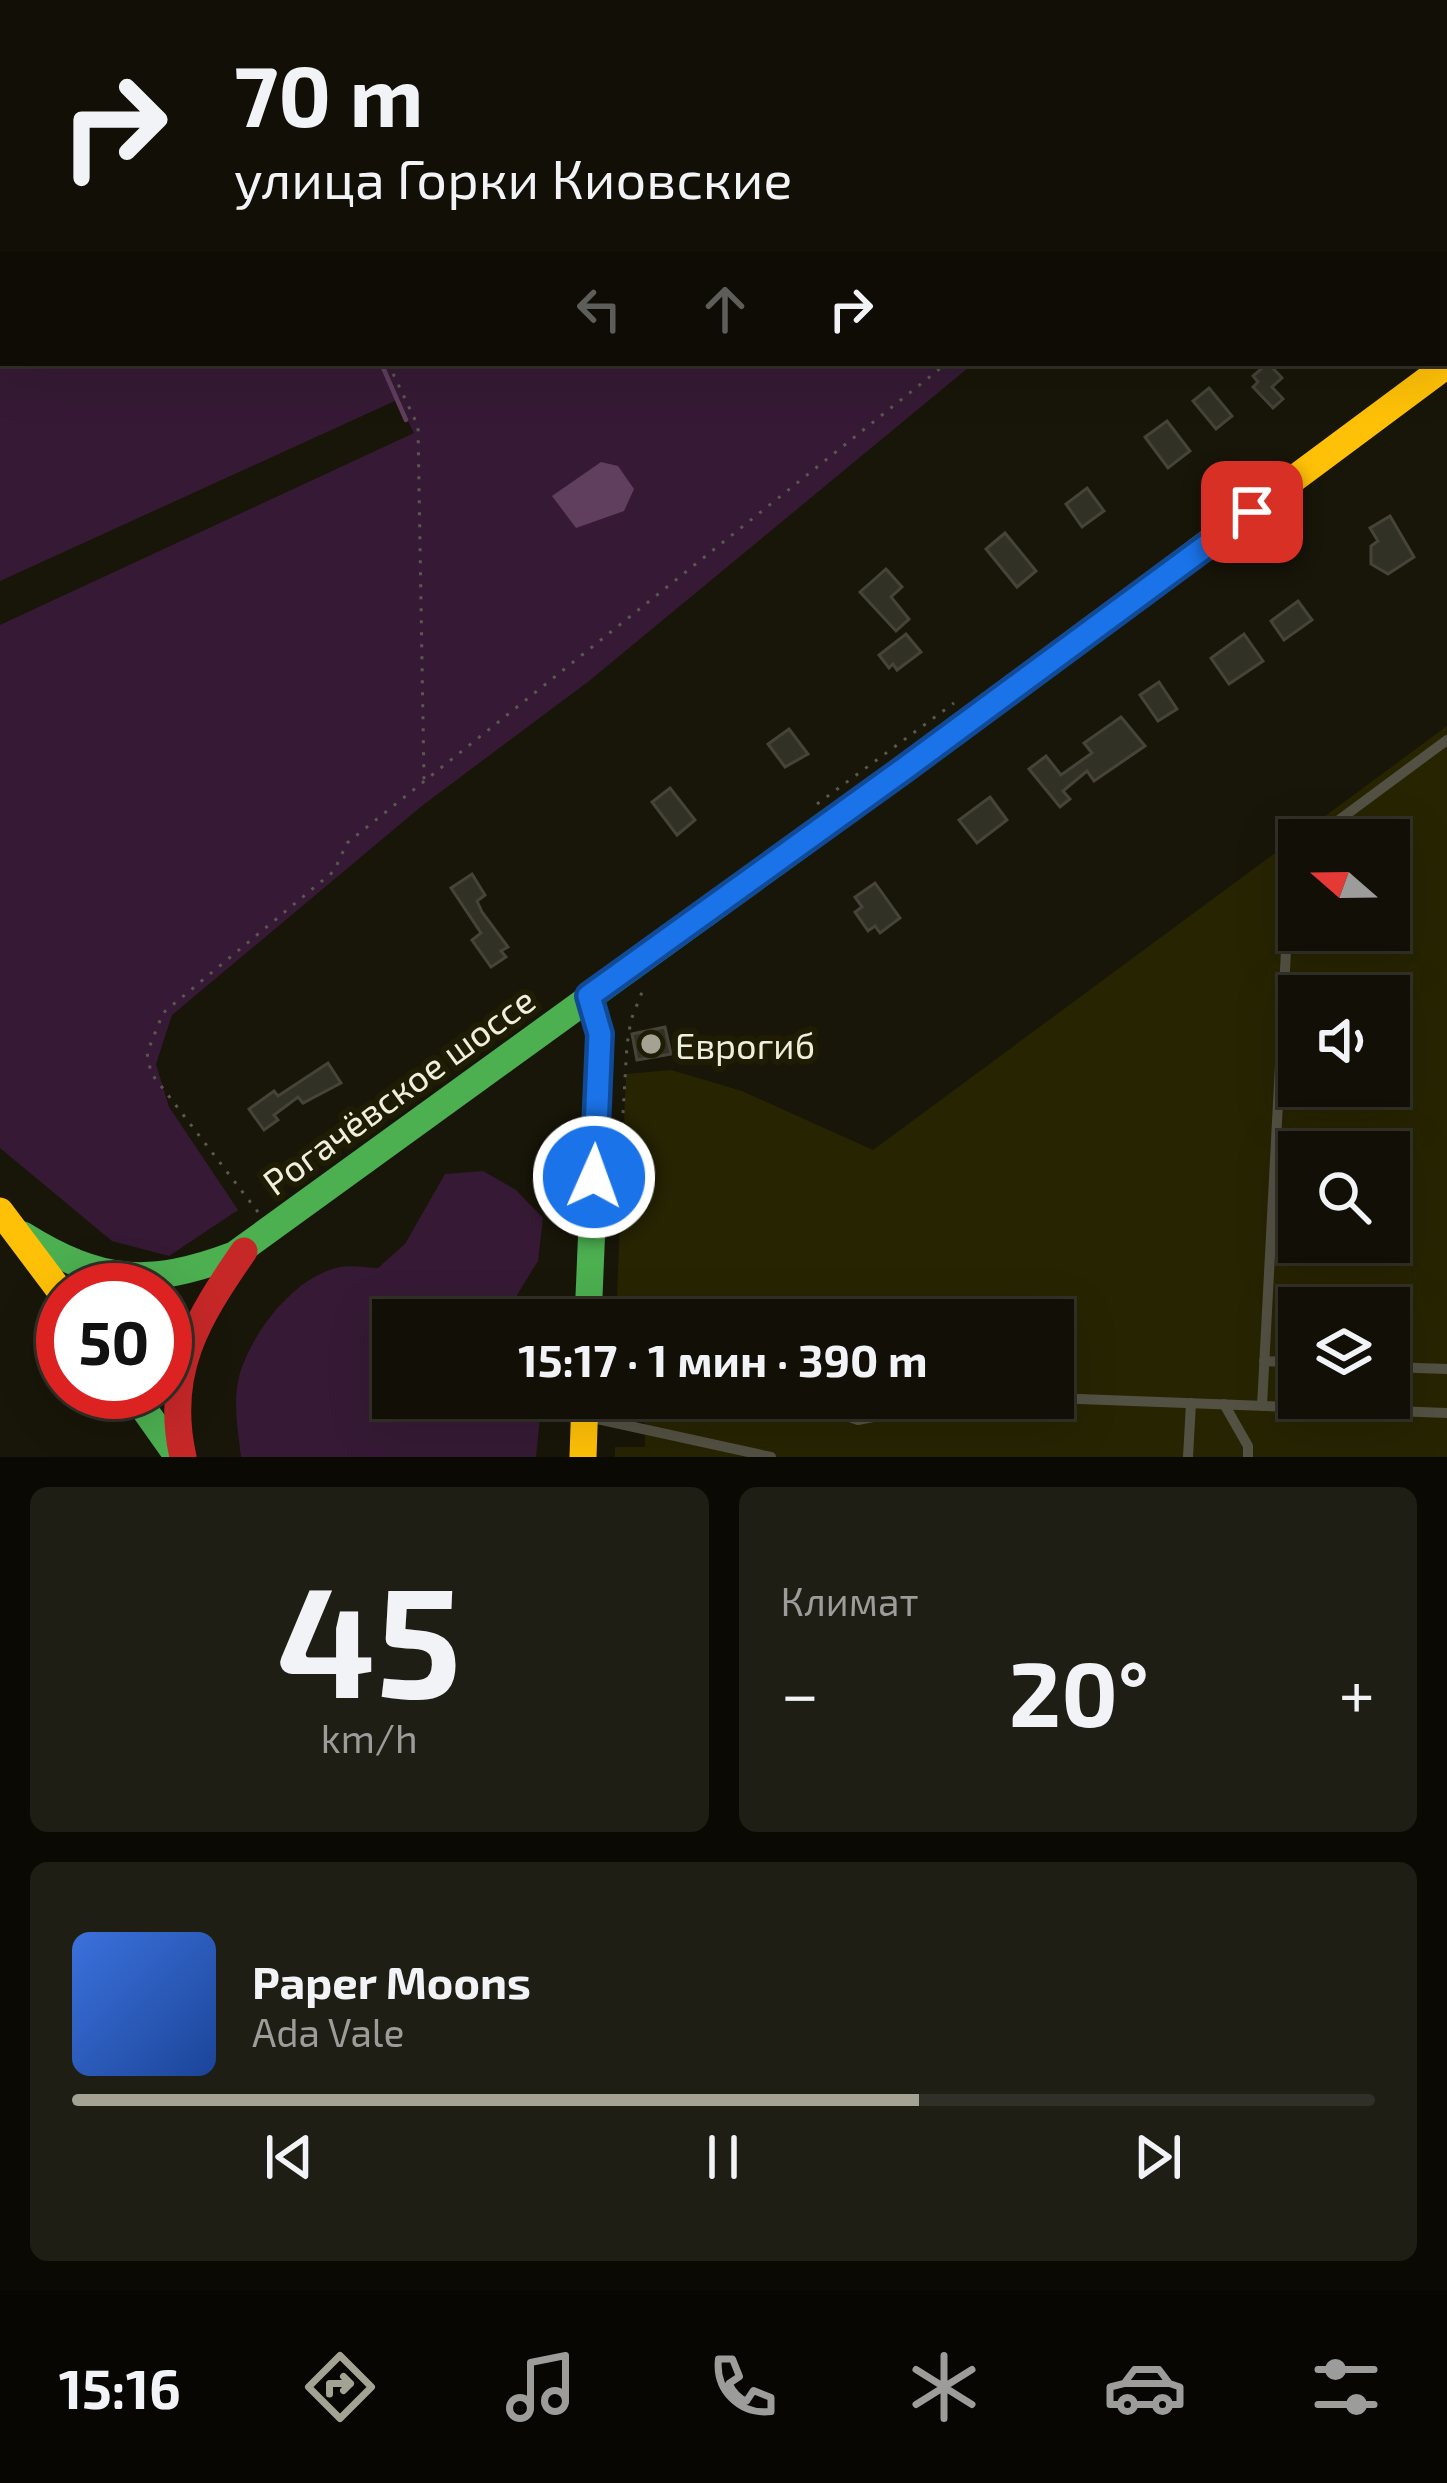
<!DOCTYPE html>
<html lang="ru">
<head>
<meta charset="utf-8">
<style>
	body { margin:0; font-family:"Exo 2",sans-serif; background:#1f1e14; color:#f1f3f6; height:100vh; display:flex; flex-direction:column; font-size:45px; white-space:nowrap }
	* { box-sizing:border-box; margin:0 }
	p { font-size:39px; color:#9c9d9b }
	.icon { flex:none; width:66px; height:66px; fill:none; stroke:currentColor; stroke-width:2; stroke-linecap:round; stroke-linejoin:round }
	.map { position:relative; height:1457px; overflow:hidden }
	.drawer { display:flex; flex-direction:column; gap:30px; padding:30px; background:#0a0903; flex:1 }
	.drawer>* { flex:none }
	.guide { position:absolute; left:0px; top:0px; width:1449px; height:366px; box-shadow:0 12px 48px #0002,0 0 0 3px #313028; background:#121006; color:#f1f3f6; overflow:hidden }
	.needle { width:78px; rotate:290deg }
	.buttons { position:absolute; left:1278px; top:819px; display:grid; gap:24px }
	.buttons a { display:grid; place-items:center; width:132px; height:132px; border-radius:0px; background:#121006; box-shadow:0 12px 48px #0002,0 0 0 3px #313028; font-size:60px }
	.speed { position:absolute; left:36px; top:1263px; display:flex; gap:24px; font-size:60px; font-weight:700; text-align:center }
	.speed>* { display:grid; place-content:center; width:156px; height:156px; border-radius:50%; background:#121006; box-shadow:0 12px 48px #0002,0 0 0 3px #313028; line-height:1 }
	.speed .limit { border:18px solid #d22; background:#fff; color:#111 }
	.pin { position:absolute; display:grid; place-items:center; width:102px; height:102px; color:#fff; margin:-51px; border-radius:24px; box-shadow:0 6px 18px #0006 }
	.me { position:absolute; width:132px; margin:-66px; rotate:2deg; stroke-linejoin:round; filter:drop-shadow(0 0 9px #0008) }
	.turn { display:flex; align-items:center; gap:42px; height:252px; padding:0 36px; font-size:54px }
	.turn .icon { width:156px; height:156px; stroke-width:2.5 }
	.turn b { display:block; font-size:84px; line-height:102px }
	.lanes { display:flex; align-items:center; height:114px; padding:0 36px; background:#0003; justify-content:center; gap:60px; direction:ltr }
	.lanes .off { opacity:.35 }
	.big { font-size:90px; font-weight:700; line-height:1.1 }
	.drawer .widget { flex:1; display:flex; flex-direction:column; justify-content:center; gap:18px; min-width:0; padding:0 42px; border-radius:18px; background:#1f1e14 }
	.drawer .dial { align-items:center; gap:0 }
	.dial b { font-size:156px; line-height:1 }
	.song { display:flex; align-items:center; gap:36px }
	.cover { width:144px; height:144px; border-radius:18px; background:linear-gradient(135deg,hsl(220 70% 55%),hsl(220 70% 35%)) }
	.played { height:12px; border-radius:6px; background:linear-gradient(90deg,#a4a393 65%,#313028 65%) }
	.keys { display:flex; justify-content:space-around; direction:ltr }
	.heat { display:flex; justify-content:space-between; align-items:center; font-size:66px; direction:ltr }
	.drawer .tiles { flex:1; display:grid; gap:30px; grid-template-columns:1fr 1fr }
	.widget:last-child { grid-column:span 2 }
	.trip { position:absolute; left:372px; top:1299px; width:702px; height:120px; border-radius:0px; background:#121006; box-shadow:0 12px 48px #0002,0 0 0 3px #313028; font-weight:700; line-height:120px; text-align:center }
	.tabs { display:flex; height:192px; justify-content:space-around; align-items:center; background:#070602; color:#9c9d9b }
	.tabs .icon { width:84px; height:84px }
	.tabs .selected { color:#a4a393 }
	.tabs b { font-size:54px; color:#f1f3f6 }
	.map>svg:first-child { display:block }
	.built { fill:#272402; fill-rule:evenodd }
	.green { fill:#361a35 }
	.water { fill:#603e5e }
	.lines { fill:none; stroke-linecap:round; stroke-linejoin:round }
	.stream { stroke:#603e5e; stroke-width:4.5 }
	.building { fill:#323125; stroke:#464439; stroke-width:3 }
	.path { stroke:#59594d; stroke-width:3; stroke-dasharray:3 9; stroke-linecap:butt }
	.lane { stroke:#525143; stroke-width:10 }
	.fast { stroke:#4caf50; stroke-width:27 }
	.slow { stroke:#ffc107; stroke-width:27 }
	.jam { stroke:#c62828; stroke-width:27 }
	.route-casing { stroke:#114b97; stroke-width:30 }
	.route { stroke:#1a73e8; stroke-width:21 }
	.poi-dot { fill:#a4a393; stroke:#1e1c02; stroke-width:4.5 }
	.labels { text-anchor:middle; dominant-baseline:central; stroke-width:12; stroke-linejoin:round; paint-order:stroke }
	.poi-label { font-size:36px; fill:#efefde; stroke:#1e1c02; text-anchor:start }
	.street-label { font-size:36px; fill:#efefde; stroke:#1e1c02 }
</style>
</head>
<body>
<div class="map">
<svg width="1447" height="1457" viewBox="0 0 1447 1457">
	<rect width="100%" height="100%" fill="#181608"/>
	<path class="built" d="M 1447,726 L 1447,1457 L 615,1457 L 615,1447 L 645,1447 L 644,1398 L 1053,1398 L 1053,1320 L 616,1320 L 626,1074 L 671,1070 L 742,1091 L 873,1150 ZM 1299,840 L 1389,840 L 1389,930 L 1299,930 ZM 1299,996 L 1389,996 L 1389,1086 L 1299,1086 ZM 1299,1152 L 1389,1152 L 1389,1242 L 1299,1242 ZM 1299,1308 L 1389,1308 L 1389,1398 L 1299,1398 Z"/>
	<g class="green">
		<polygon points="0,0 999,3 3,3 3,363 974,363 589,681 423,805 172,1015 156,1064 169,1107 238,1210 169,1256 112,1241 0,1148 0,625 414,433 397,400 0,581"/>
		<path d="M 483,1171 L 516,1190 L 543,1218 L 538,1261 L 517,1295 L 523,1320 L 393,1320 L 393,1398 L 542,1398 L 536,1457 L 241,1457 C 238,1429 232,1400 240,1373 C 254,1330 294,1277 340,1267 C 351,1265 366,1268 378,1268 L 405,1244 L 445,1174 Z"/>
	</g>
	<polygon class="water" points="601,462 618,466 634,489 624,511 576,528 552,496"/>
	<g class="lines">
		<g class="stream">
			<polyline points="178,3 180,0"/>
			<polyline points="381,363 406,420"/>
		</g>
	</g>
	<g class="building">
		<polygon points="1268,363 1282,378 1272,387 1283,399 1273,408 1253,387 1258,382 1253,376"/>
		<polygon points="1209,388 1232,416 1216,429 1193,401"/>
		<polygon points="1167,421 1190,451 1168,468 1145,437"/>
		<polygon points="1087,488 1104,511 1082,527 1066,504"/>
		<polygon points="1390,516 1414,557 1388,574 1371,564 1371,546 1378,541 1370,528"/>
		<polygon points="1005,533 1036,571 1017,587 986,549"/>
		<polygon points="886,569 902,587 891,597 909,619 896,631 860,592"/>
		<polygon points="1298,601 1312,620 1284,640 1271,621"/>
		<polygon points="906,634 921,652 897,670 893,664 889,668 879,655"/>
		<polygon points="1244,634 1263,661 1229,684 1211,658"/>
		<polygon points="1159,682 1177,709 1158,721 1140,695"/>
		<polygon points="1121,717 1145,746 1094,781 1087,771 1063,791 1070,799 1060,807 1029,769 1046,756 1061,775 1092,753 1084,743"/>
		<polygon points="789,729 808,754 785,767 768,744"/>
		<polygon points="670,788 695,820 677,835 652,802"/>
		<polygon points="990,797 1007,820 977,843 959,820"/>
		<polygon points="472,874 485,895 477,901 482,912 508,947 501,951 506,957 491,967 472,940 481,933 451,888"/>
		<polygon points="875,883 900,918 880,933 875,926 868,931 855,912 862,907 855,897"/>
		<polygon points="665,1027 671,1054 637,1060 632,1034"/>
		<polygon points="328,1063 341,1083 303,1103 298,1097 274,1115 278,1120 264,1130 249,1109 274,1091 278,1096"/>
	</g>
	<g class="lines">
		<g class="path">
			<polyline points="273,3 274,0"/>
			<polyline points="639,3 642,0"/>
			<polyline points="1398,3 1401,0"/>
			<polyline points="388,363 418,426 424,780"/>
			<polyline points="817,804 954,703"/>
			<polyline points="258,1212 151,1073 147,1053 163,1013 334,871 347,843 947,363"/>
			<polyline points="616,1233 627,1045 631,1020 644,987"/>
		</g>
		<g class="lane">
			<polyline points="1312,840 1447,740"/>
			<polyline points="1264,1361 1299,1363"/>
			<polyline points="1389,1367 1447,1369"/>
			<polyline points="795,1398 858,1420 969,1398"/>
			<polyline points="1053,1398 1447,1413"/>
			<polyline points="1224,1404 1248,1446 1248,1457"/>
			<polyline points="1262,1406 1291,856 1299,850"/>
			<polyline points="588,1417 771,1457"/>
			<polyline points="1188,1457 1191,1403"/>
		</g>
		<g class="fast">
			<path d="M 23,1235 C 100,1283 149,1287 234,1255 L 803,843"/>
			<polyline points="588,1320 600,1034 589,996"/>
			<polyline points="132,1392 178,1457"/>
		</g>
		<g class="slow">
			<polyline points="1197,551 1447,365"/>
			<polyline points="0,1211 63,1295"/>
			<polyline points="583,1457 585,1398"/>
		</g>
		<g class="jam">
			<polyline points="803,843 1197,551"/>
			<path d="M 183,1457 C 164,1372 197,1319 244,1251"/>
		</g>
	</g>
	<g class="lines">
		<g class="route-casing">
			<polyline id="route" points="594,1177 600,1034 589,996 904,769 1252,512"/>
		</g>
		<use href="#route" class="route"/>
	</g>
	<circle class="poi-dot" cx="651" cy="1044" r="12"/>
	<g class="labels">
		<g class="poi-label">
			<text x="675" y="1044">Еврогиб</text>
		</g>
		<g class="street-label">
			<text transform="translate(398 1090) rotate(-36)">Рогачёвское шоссе</text>
		</g>
	</g>
</svg>
<div class="buttons">
<a><svg class="needle" viewBox="-14 -14 28 28"><path d="M0-13l5 13h-10z" fill="#e53935"/><path d="M0 13l5-13h-10z" fill="#9c9d9b"/></svg></a>
<a><svg class="icon" aria-label="sound" viewBox="0 0 24 24"><path d="M4 9h4l5-4v14l-5-4H4zM17 9q2 3 0 6"/></svg></a>
<a><svg class="icon" aria-label="search" viewBox="0 0 24 24"><circle cx="10" cy="10" r="6"/><path d="M15 15l6 6"/></svg></a>
<a><svg class="icon" aria-label="layers" viewBox="0 0 24 24"><path d="M12 4l9 5-9 5-9-5zM3 14l9 5 9-5"/></svg></a>
</div>
<div class="speed"><div class="limit">50</div></div>
<div class="pin" style="left:1252px;top:512px;background:#d93025"><svg class="icon" aria-label="arrive" viewBox="0 0 24 24"><path d="M6 21V4h12l-3 4 3 4H6"/></svg></div>
<svg class="me" style="left:594px;top:1177px" viewBox="-20 -20 40 40"><circle r="17" fill="#1a73e8" stroke="#fff" stroke-width="3"/><path d="M0-11L8 9 0 5-8 9z" fill="#fff"/></svg>
<div class="trip">15:17 · 1 мин · 390 m</div>
<div class="guide">
<div class="turn"><svg class="icon" aria-label="right" viewBox="0 0 24 24"><path d="M7 20v-9h11M14 6l5 5-5 5"/></svg><div><b>70 m</b>улица Горки Киовские</div></div>
<div class="lanes"><svg class="icon off" aria-label="left" viewBox="0 0 24 24"><path d="M17 20v-9H6M10 6l-5 5 5 5"/></svg><svg class="icon off" aria-label="ahead" viewBox="0 0 24 24"><path d="M12 20V5M6 11l6-6 6 6"/></svg><svg class="icon" aria-label="right" viewBox="0 0 24 24"><path d="M7 20v-9h11M14 6l5 5-5 5"/></svg></div>
</div>
</div>
<section class="drawer">
<div class="tiles">
<div class="widget dial"><b>45</b><p>km/h</p></div>
<div class="widget"><p>Климат</p>
<div class="heat"><a>−</a><b class="big">20°</b><a>+</a></div>
</div>
<div class="widget">
<div class="song"><i class="cover"></i><div><b>Paper Moons</b><p>Ada Vale</p></div></div>
<div class="played"></div>
<div class="keys"><svg class="icon" aria-label="previous" viewBox="0 0 24 24"><path d="M18 5L8 12l10 7zM5 5v14"/></svg><svg class="icon" aria-label="pause" viewBox="0 0 24 24"><path d="M8 5v14M16 5v14"/></svg><svg class="icon" aria-label="next" viewBox="0 0 24 24"><path d="M6 5l10 7-10 7zM19 5v14"/></svg></div>
</div>
</div>
</section>
<nav class="tabs">
<b>15:16</b>
<svg class="icon selected" aria-label="directions" viewBox="0 0 24 24"><path d="M12 3l9 9-9 9-9-9zM9 14v-3h6M13 9l2 2-2 2"/></svg>
<svg class="icon" aria-label="music" viewBox="0 0 24 24"><path d="M9 18V5l10-2v13"/><circle cx="6" cy="18" r="3"/><circle cx="16" cy="16" r="3"/></svg>
<svg class="icon" aria-label="phone" viewBox="0 0 24 24"><path d="M5 4h4l2 5-3 2q2 4 5 5l2-3 5 2v4C11 20 4 13 5 4z"/></svg>
<svg class="icon" aria-label="climate" viewBox="0 0 24 24"><path d="M12 3v18M4 7l16 10M4 17L20 7"/></svg>
<svg class="icon" aria-label="car" viewBox="0 0 24 24"><path d="M5 17H2v-5l4-1 3-4h7l3 4 3 1v5h-3M9 17h6M6 11h13"/><circle cx="7" cy="17" r="2"/><circle cx="17" cy="17" r="2"/></svg>
<svg class="icon" aria-label="filters" viewBox="0 0 24 24"><path d="M4 7h16M4 17h16"/><circle cx="9" cy="7" r="2"/><circle cx="15" cy="17" r="2"/></svg>
</nav>
</body>
</html>
